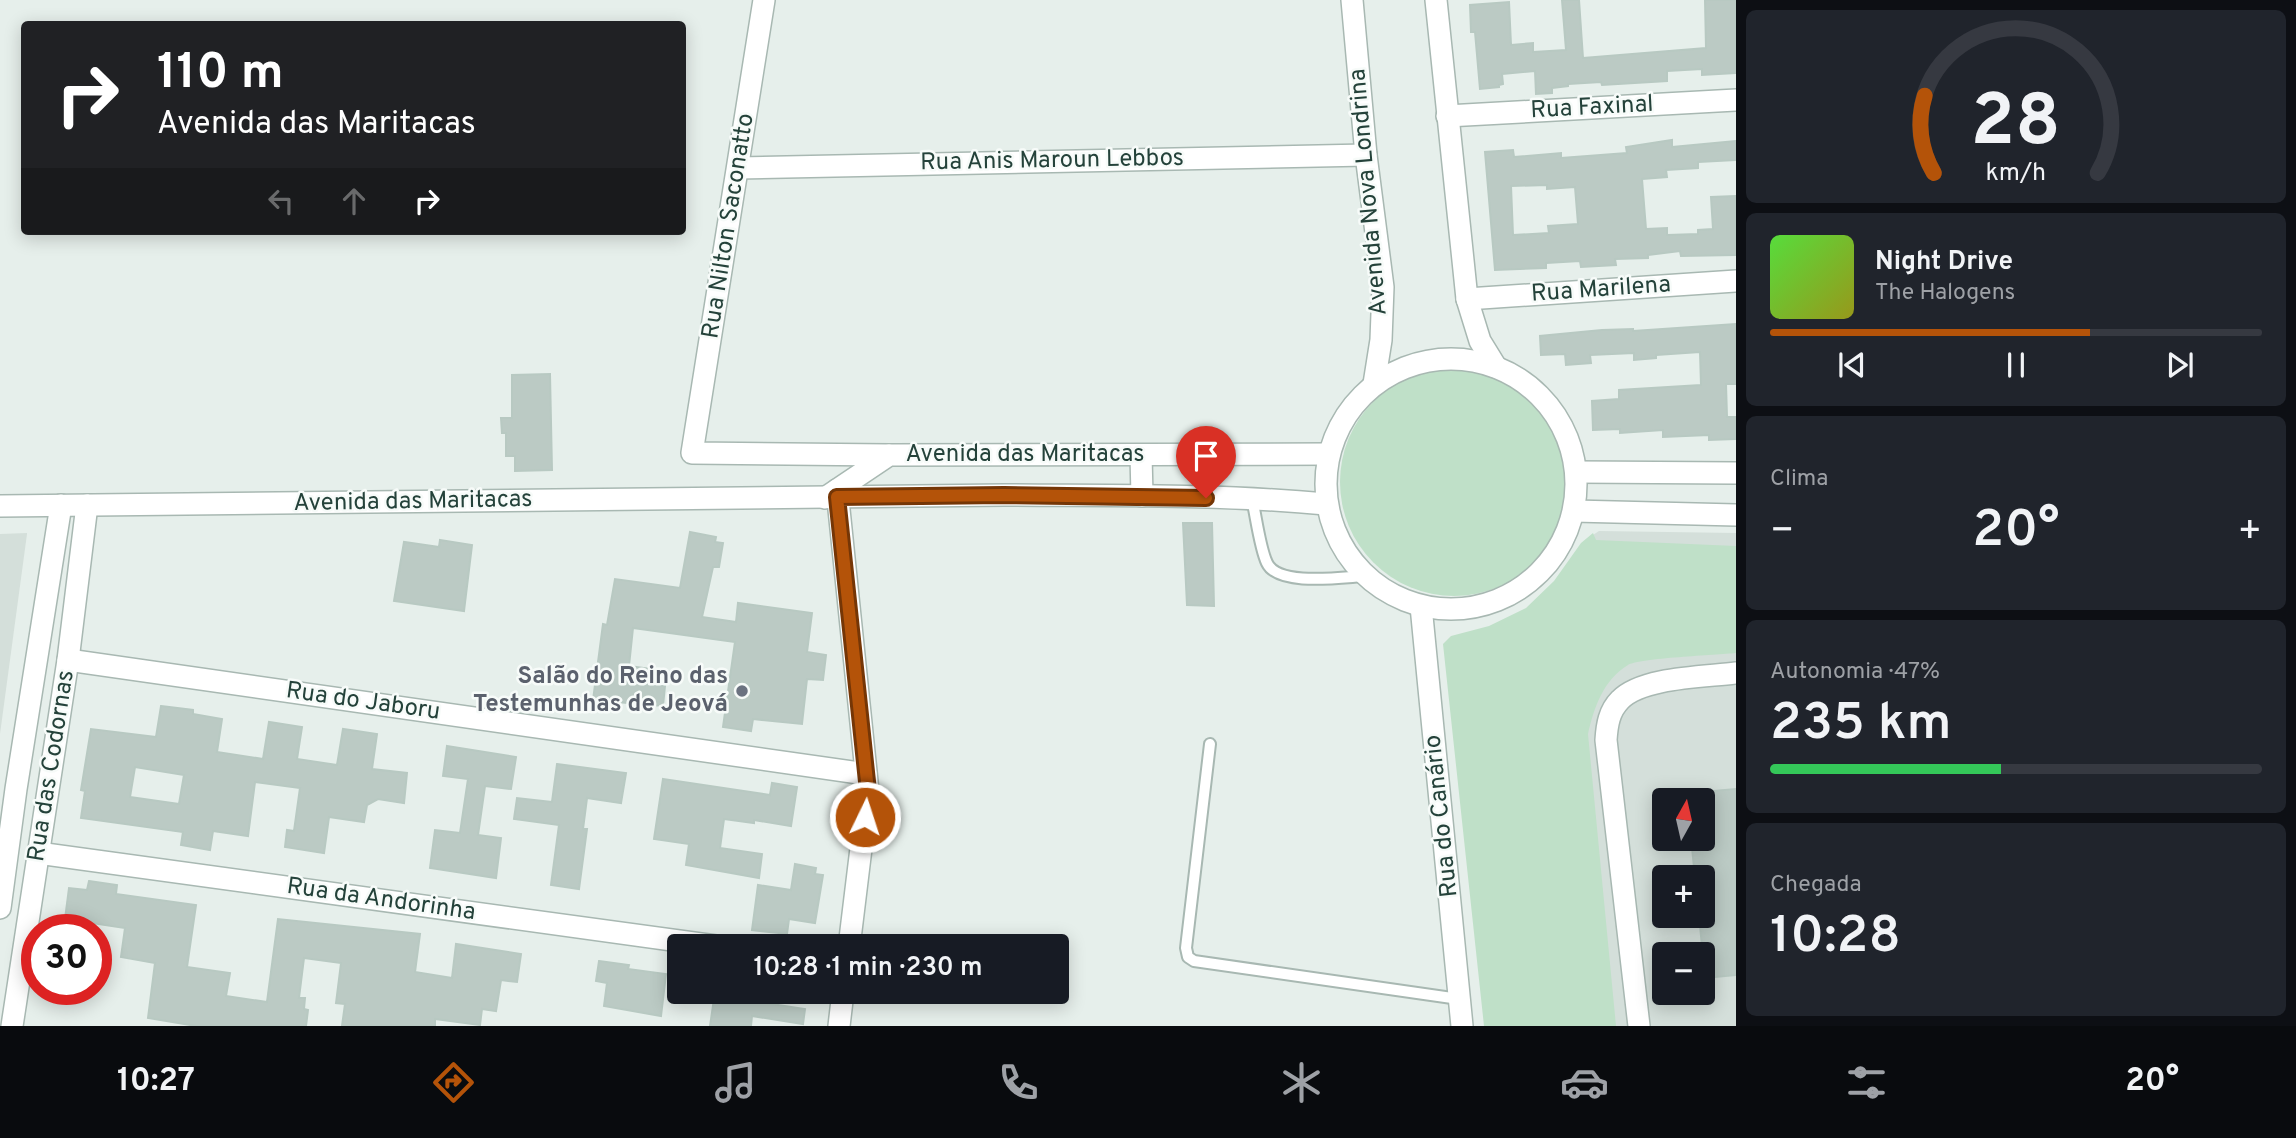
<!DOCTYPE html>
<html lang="pt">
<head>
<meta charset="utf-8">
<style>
	body { margin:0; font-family:Overpass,sans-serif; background:#20242c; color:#f1f3f6; height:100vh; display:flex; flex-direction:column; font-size:26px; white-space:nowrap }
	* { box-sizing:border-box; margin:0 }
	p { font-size:23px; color:#9ea1a6 }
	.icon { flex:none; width:38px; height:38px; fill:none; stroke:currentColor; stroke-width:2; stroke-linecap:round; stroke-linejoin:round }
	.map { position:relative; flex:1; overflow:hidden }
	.side { display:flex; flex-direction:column; gap:10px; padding:10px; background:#0d0f14; width:560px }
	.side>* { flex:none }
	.top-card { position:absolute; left:21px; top:21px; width:665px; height:214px; border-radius:7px; box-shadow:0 4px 18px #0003; background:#202124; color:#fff; overflow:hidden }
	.needle { width:46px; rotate:8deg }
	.buttons { position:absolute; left:1652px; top:788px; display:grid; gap:14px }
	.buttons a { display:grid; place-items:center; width:63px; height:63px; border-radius:7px; background:#171b24; box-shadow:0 4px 18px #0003; font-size:35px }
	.speed { position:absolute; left:21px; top:914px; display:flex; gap:14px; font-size:35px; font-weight:700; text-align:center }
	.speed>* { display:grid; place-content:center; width:91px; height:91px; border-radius:50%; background:#171b24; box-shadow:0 4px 18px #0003; line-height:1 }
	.speed .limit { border:10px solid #d22; background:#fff; color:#111 }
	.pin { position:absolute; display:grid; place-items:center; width:60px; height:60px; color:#fff; margin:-72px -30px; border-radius:50% 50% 50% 0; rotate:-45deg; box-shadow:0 0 7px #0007 }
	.pin .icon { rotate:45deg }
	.me { position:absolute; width:77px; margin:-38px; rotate:4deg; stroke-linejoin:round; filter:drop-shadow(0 0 5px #0008) }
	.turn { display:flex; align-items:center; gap:24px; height:147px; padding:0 21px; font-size:32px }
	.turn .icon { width:91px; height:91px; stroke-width:2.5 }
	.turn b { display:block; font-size:49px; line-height:60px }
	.lanes { display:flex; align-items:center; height:66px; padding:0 21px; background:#0003; justify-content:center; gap:35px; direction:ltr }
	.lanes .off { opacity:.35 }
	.big { font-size:52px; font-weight:600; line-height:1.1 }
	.side .card { flex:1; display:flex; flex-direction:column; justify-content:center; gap:10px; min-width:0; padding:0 24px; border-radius:10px; background:#20242c }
	.side .dial { align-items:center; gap:0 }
	.dial svg { height:182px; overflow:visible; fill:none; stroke:#363941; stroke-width:7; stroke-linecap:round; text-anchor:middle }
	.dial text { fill:#f1f3f6; stroke:none }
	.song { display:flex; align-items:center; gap:21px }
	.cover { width:84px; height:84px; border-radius:10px; background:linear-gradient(135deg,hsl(110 70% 55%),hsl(60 70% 35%)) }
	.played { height:7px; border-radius:4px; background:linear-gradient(90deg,#b45309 65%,#363941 65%) }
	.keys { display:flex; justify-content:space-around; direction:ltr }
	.heat { display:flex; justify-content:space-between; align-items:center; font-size:38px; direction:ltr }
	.charge { height:10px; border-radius:5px; background:linear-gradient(90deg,#34c759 47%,#363941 0) }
	.trip { position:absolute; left:667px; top:934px; width:402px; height:70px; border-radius:7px; background:#171b24; box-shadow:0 4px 18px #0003; font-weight:600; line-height:70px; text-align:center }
	.tabs { display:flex; height:112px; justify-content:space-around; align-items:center; background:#090b0e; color:#9ea1a6 }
	.tabs .icon { width:49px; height:49px }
	.tabs .on { color:#b45309 }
	.tabs b { font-size:32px; color:#f1f3f6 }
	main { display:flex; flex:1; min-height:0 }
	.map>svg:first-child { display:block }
	.built { fill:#d4dfda; fill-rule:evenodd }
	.green { fill:#bfe0c8 }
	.building { fill:#bbcac4; stroke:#b8c9c2; stroke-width:2; fill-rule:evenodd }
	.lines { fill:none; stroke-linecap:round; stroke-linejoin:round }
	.service-casing { stroke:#a8b8b2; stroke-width:14 }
	.minor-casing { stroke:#a8b8b2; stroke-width:24 }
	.tertiary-casing { stroke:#a8b8b2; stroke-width:24 }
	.service { stroke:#fff; stroke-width:10 }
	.minor { stroke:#fff; stroke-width:21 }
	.tertiary { stroke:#fff; stroke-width:21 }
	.route-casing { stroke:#753606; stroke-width:18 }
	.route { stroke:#b45309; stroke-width:12 }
	.worship-dot { fill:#6b7280; stroke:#f7fbf9; stroke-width:2.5 }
	.labels { text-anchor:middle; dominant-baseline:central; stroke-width:5; stroke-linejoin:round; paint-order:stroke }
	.street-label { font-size:24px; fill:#24423a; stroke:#f7fbf9 }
	.worship-label { font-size:24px; font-weight:bold; fill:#5b616d; stroke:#f7fbf9; text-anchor:end }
</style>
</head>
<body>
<main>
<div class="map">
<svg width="1736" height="1026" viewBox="0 0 1736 1026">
	<rect width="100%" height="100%" fill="#e6efeb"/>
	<g class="built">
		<path d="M 1599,531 L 1736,533 L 1736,1026 L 1561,1026 L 1587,539 ZM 1664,800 L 1703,800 L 1703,838 L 1664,838 ZM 1664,877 L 1703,877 L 1703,915 L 1664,915 ZM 1664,954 L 1703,954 L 1703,992 L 1664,992 Z"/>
		<polygon points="27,533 27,534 0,734 0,534"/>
	</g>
	<g class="green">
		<circle cx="1454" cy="482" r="114"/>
		<path d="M 1593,533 L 1596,540 L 1736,546 L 1736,653 C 1717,655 1639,658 1628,665 C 1603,680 1594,708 1588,734 L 1616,1026 L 1484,1026 L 1443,644 L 1451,636 L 1489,626 L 1526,608 L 1554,581 L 1581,543 Z"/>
	</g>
	<g class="building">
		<polygon points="1562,0 1579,0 1583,58 1706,48 1705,0 1736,0 1736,73 1702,75 1702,69 1667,71 1667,81 1602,85 1601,82 1568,84 1568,86 1552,88 1552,93 1536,94 1535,71 1502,74 1503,84 1499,85 1499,87 1480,89 1475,32 1471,32 1470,5 1509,2 1511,45 1533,43 1533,52 1566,50"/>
		<path d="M 1672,140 L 1672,147 L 1736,141 L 1736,160 L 1698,162 L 1698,168 L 1666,170 L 1667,177 L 1642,179 L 1646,229 L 1667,228 L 1667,235 L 1698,234 L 1698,230 L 1713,229 L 1711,197 L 1736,196 L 1736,255 L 1681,256 L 1680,251 L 1648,255 L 1648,258 L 1615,259 L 1616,265 L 1581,267 L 1580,261 L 1546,263 L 1546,268 L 1495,270 L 1485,152 L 1513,150 L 1514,157 L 1561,153 L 1561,158 L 1627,153 L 1626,147 ZM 1547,185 L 1547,189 L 1575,187 L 1578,224 L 1548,226 L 1549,233 L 1513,235 L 1511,186 Z"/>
		<polygon points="1736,324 1736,384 1726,384 1727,417 1736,417 1736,439 1709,440 1709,435 1663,437 1663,430 1620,433 1620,429 1593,430 1592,401 1619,399 1619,390 1701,385 1700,352 1656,355 1656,358 1634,360 1634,353 1590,355 1591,363 1566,365 1565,354 1541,355 1540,336 1602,330 1633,329 1633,331"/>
		<polygon points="550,374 552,470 515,471 515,456 506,456 506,433 502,433 501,418 512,418 512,375"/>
		<polygon points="1183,523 1212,523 1214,606 1187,605"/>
		<polygon points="690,532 716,537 715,542 723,543 719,567 713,567 702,617 736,622 738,603 812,613 807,652 826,655 823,680 807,679 802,724 753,719 751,731 723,727 735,642 633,628 629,666 659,670 658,685 665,686 663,706 593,700 603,624 607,625 615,579 680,588"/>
		<polygon points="440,540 472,545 464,611 394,601 404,542 439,547"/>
		<path d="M 161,706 L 193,710 L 193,714 L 222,719 L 217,752 L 263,759 L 269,722 L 302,727 L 297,759 L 337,765 L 343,729 L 377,734 L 372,769 L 407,773 L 404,803 L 378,799 L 367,805 L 364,822 L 329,817 L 324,853 L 285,847 L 287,830 L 294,831 L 300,788 L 255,782 L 248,836 L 213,831 L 210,850 L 181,845 L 183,832 L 81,818 L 85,791 L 81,790 L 91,729 L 156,737 ZM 135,767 L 184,775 L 179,804 L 130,797 Z"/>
		<polygon points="447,746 516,757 511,789 485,786 478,835 501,838 496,878 430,868 435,830 460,833 468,779 443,776"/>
		<polygon points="557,764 626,773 621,803 587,798 583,829 587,829 579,889 551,885 559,825 514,819 517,798 552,802"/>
		<polygon points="663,779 770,795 772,783 797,787 791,826 754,820 754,823 724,819 720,848 762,854 759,878 686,865 689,844 654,839"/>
		<polygon points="1736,789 1736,975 1705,978 1699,915 1703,915 1703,877 1695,877 1691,838 1703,838 1703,792"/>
		<polygon points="795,864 816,868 815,874 823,875 815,923 789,919 787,934 752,930 758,885 791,890"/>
		<polygon points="89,881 117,885 116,894 196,905 187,967 230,973 226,996 267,1002 278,919 420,934 415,972 452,978 456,944 521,954 517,982 501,980 496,1011 482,1009 480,1025 435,1019 435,1026 342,1026 345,1004 336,1003 341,963 304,958 299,998 305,998 304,1009 308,1010 306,1026 196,1026 148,1018 155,963 121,957 125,928 65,919 69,888 87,890"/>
		<polygon points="599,961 629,965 628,969 666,974 661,1016 604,1006 607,983 596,981"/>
		<polygon points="715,992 759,992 758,1002 805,1009 803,1024 752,1016 751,1026 710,1026"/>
	</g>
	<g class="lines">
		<g class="service-casing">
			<g id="service">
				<path d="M 1252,499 C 1256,516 1260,549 1267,563 C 1278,587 1343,577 1366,576"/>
				<polyline points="1210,744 1186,948 1188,957 1194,961 1459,999"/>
			</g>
		</g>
		<g class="minor-casing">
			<g id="minor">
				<polyline points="764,0 692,453 889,455"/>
				<polyline points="1352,0 1366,155 1383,287 1381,340 1374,384"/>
				<polyline points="1436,0 1467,299 1480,341 1496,367"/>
				<polyline points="1447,116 1736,100"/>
				<polyline points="738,168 1366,155"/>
				<polyline points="1467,299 1736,281"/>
				<polyline points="837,490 868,791 849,947"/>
				<polyline points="1421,606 1462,1026"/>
				<polyline points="68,660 866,774"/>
				<polyline points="38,853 723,947"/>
				<polyline points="839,1026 843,992"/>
				<path d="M 1639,1026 L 1606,740 C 1607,725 1609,711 1620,700 C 1642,677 1705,677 1736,673"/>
			</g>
		</g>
		<g class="tertiary-casing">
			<g id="tertiary">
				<circle cx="1451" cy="484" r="125"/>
				<polyline points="1141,455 1142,496"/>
				<polyline points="1576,472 1736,473"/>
				<polyline points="825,498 889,455 1329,454"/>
				<path d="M 0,506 L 1004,495 C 1111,496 1219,494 1326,504"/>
				<polyline points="1574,511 1736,515"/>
				<polyline points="0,908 16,789 61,505"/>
				<polyline points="12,1026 68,660 87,505"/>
			</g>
		</g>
		<use href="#service" class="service"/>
		<use href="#minor" class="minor"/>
		<use href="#tertiary" class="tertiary"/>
	</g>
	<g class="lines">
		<g class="route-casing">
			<polyline id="route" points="865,817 868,791 837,497 1004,495 1206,498"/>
		</g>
		<use href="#route" class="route"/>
	</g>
	<circle class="worship-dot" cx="742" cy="691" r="7"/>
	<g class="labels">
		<g class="street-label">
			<text transform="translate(1592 108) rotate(-3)">Rua Faxinal</text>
			<text transform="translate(1052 161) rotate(-1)">Rua Anis Maroun Lebbos</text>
			<text transform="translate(1369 192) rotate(-95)">Avenida Nova Londrina</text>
			<text transform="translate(729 226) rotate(-81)">Rua Nilton Saconatto</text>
			<text transform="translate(1601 290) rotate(-4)">Rua Marilena</text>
			<text x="1025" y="455">Avenida das Maritacas</text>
			<text transform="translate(413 502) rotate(-1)">Avenida das Maritacas</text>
			<text transform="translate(363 702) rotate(8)">Rua do Jaboru</text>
			<text transform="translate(52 766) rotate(-81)">Rua das Codornas</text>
			<text transform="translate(1442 816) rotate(-96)">Rua do Canário</text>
			<text transform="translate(381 900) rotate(8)">Rua da Andorinha</text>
		</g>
		<g class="worship-label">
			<text x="728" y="677">Salão do Reino das<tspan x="728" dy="28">Testemunhas de Jeová</tspan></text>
		</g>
	</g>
</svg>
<div class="buttons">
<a><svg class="needle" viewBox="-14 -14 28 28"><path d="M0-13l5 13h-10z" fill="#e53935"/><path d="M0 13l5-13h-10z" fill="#9ea1a6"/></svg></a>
<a>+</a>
<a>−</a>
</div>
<div class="speed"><div class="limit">30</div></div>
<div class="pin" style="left:1206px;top:498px;background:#d93025"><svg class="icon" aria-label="arrive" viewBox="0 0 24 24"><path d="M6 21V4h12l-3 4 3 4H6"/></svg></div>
<svg class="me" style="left:865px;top:817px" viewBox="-20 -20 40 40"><circle r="17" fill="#b45309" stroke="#fff" stroke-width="3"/><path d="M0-11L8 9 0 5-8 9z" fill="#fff"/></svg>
<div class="trip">10:28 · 1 min · 230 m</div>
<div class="top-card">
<div class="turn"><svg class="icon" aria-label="right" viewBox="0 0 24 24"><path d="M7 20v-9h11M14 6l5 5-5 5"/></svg><div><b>110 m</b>Avenida das Maritacas</div></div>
<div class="lanes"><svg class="icon off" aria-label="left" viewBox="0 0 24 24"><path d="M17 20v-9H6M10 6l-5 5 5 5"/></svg><svg class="icon off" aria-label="ahead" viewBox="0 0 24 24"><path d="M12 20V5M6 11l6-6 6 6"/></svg><svg class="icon" aria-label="right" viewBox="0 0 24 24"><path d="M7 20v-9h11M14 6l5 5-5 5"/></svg></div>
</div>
</div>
<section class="side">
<div class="card dial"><svg viewBox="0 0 100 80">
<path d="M14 69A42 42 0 1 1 86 69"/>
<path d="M14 69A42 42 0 0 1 10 35" stroke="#b45309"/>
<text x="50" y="56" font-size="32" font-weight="700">28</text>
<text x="50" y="72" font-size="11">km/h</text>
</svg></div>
<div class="card">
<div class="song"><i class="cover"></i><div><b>Night Drive</b><p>The Halogens</p></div></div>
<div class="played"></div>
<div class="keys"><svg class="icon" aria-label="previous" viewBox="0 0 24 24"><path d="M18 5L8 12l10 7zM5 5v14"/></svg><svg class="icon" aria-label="pause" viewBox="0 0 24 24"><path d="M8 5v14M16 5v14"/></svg><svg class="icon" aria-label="next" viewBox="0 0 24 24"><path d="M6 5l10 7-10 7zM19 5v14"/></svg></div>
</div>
<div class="card"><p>Clima</p>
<div class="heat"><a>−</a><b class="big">20°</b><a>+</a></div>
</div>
<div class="card"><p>Autonomia · 47%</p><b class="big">235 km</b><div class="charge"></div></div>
<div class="card"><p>Chegada</p><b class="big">10:28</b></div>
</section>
</main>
<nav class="tabs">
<b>10:27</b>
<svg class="icon on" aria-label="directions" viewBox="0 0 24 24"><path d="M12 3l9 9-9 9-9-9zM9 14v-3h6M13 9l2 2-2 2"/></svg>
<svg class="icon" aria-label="music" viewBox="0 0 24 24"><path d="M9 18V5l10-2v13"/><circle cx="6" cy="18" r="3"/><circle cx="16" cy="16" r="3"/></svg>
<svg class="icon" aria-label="phone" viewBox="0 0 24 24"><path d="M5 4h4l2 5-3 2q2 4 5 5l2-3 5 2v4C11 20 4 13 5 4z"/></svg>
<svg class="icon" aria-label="climate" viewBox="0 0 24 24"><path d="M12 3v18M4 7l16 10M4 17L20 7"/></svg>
<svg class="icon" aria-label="car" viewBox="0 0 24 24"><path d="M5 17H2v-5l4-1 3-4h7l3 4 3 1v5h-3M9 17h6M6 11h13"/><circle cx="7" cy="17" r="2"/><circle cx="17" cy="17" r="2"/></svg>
<svg class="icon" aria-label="filters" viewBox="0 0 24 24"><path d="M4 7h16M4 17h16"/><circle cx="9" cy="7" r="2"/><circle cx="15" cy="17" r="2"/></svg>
<b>20°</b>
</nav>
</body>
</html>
